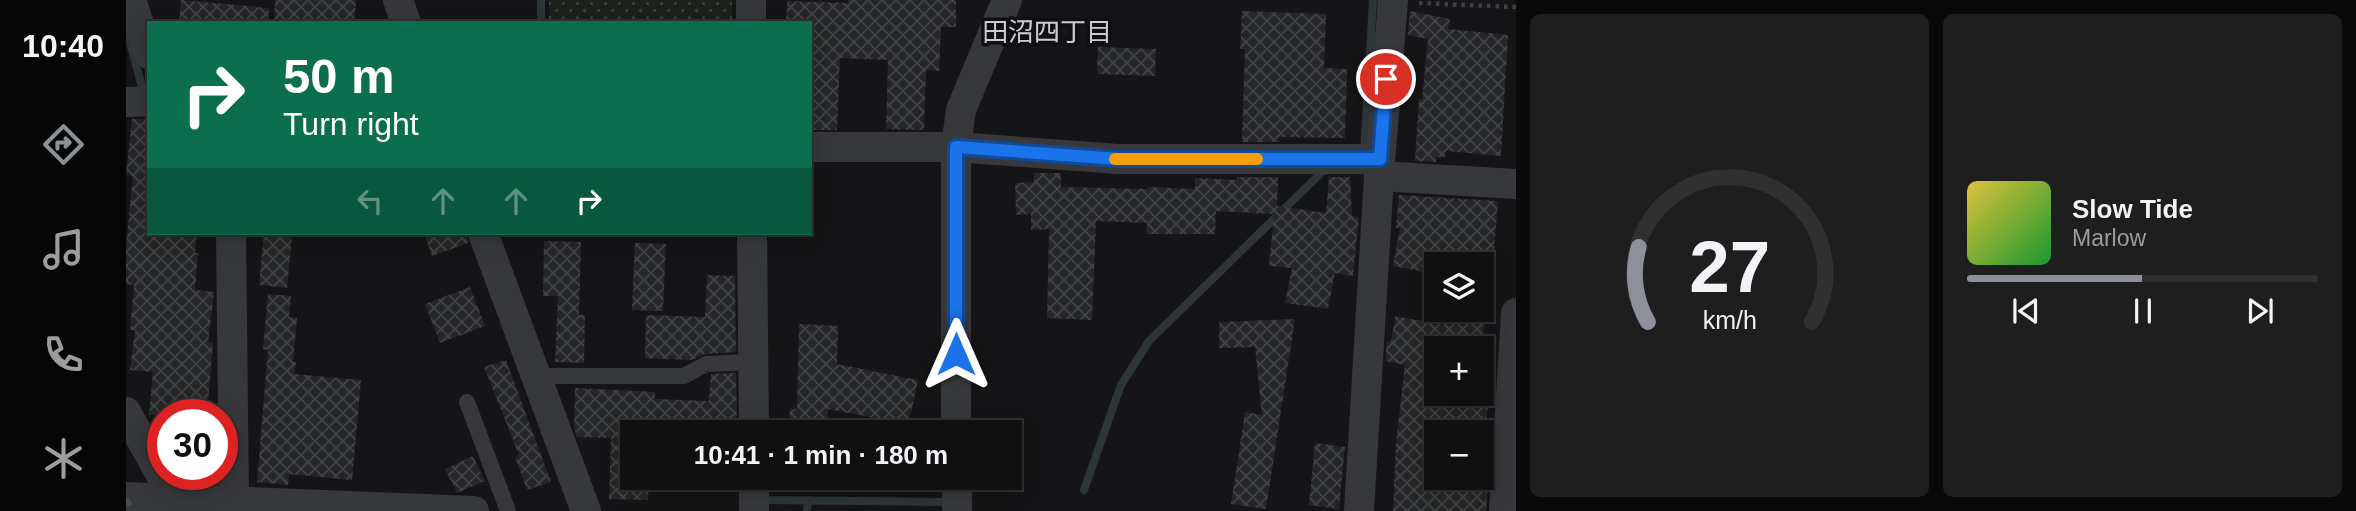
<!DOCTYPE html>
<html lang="en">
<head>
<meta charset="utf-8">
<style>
	body { margin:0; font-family:Helvetica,"Noto Sans JP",sans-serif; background:#1e1e1f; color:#f1f3f6; height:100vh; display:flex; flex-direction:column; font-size:26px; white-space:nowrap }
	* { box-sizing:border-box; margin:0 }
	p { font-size:23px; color:#9c9d9f }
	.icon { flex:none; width:38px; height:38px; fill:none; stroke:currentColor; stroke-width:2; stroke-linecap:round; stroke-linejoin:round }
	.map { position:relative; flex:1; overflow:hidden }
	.sheet { display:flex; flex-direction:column; gap:14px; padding:14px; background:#090909; width:840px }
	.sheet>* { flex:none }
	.guide { position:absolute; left:21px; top:21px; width:665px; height:214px; border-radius:0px; box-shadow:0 4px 18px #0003,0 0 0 2px #303031; background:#0b6e4f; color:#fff; overflow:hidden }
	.tools { position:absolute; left:1298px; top:252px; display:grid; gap:14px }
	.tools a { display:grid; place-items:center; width:70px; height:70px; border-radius:0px; background:#101011; box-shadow:0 4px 18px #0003,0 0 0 2px #303031; font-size:35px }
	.speed { position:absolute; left:21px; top:399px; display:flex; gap:14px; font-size:35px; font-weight:700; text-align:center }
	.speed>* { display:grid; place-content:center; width:91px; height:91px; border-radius:50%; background:#101011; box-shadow:0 4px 18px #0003,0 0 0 2px #303031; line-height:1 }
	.speed .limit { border:10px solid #d22; background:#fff; color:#111 }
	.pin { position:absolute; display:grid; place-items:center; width:60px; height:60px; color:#fff; margin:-30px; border:4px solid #fff; border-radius:50%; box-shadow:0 2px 7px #0007 }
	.me { position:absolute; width:77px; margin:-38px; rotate:0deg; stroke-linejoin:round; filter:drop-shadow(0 0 5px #0008) }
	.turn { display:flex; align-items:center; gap:24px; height:147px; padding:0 21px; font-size:32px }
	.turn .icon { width:91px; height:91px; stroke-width:2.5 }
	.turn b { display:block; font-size:49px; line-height:60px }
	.lanes { display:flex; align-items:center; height:66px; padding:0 21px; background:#0003; justify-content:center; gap:35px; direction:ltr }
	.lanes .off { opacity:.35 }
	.sheet .tile { flex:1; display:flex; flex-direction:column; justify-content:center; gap:10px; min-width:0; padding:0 24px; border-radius:10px; background:#1e1e1f }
	.sheet .dial { align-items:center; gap:0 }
	.dial svg { height:182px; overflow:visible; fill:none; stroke:#303031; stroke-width:7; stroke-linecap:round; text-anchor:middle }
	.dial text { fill:#f1f3f6; stroke:none }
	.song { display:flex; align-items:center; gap:21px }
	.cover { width:84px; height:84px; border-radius:10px; background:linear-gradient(135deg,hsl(50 70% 55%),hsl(130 70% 35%)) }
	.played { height:7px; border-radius:4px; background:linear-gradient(90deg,#8c9099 50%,#303031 50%) }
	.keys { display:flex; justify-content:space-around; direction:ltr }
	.sheet .tiles { flex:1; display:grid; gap:14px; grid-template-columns:repeat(2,1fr) }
	.trip { position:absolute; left:494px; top:420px; width:402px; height:70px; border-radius:0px; background:#101011; box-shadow:0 4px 18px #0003,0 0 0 2px #303031; font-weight:700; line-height:70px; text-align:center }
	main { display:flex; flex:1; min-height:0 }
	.tab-bar { display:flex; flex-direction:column; width:126px; justify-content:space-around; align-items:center; background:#060607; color:#9c9d9f }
	.tab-bar .icon { width:49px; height:49px }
	.tab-bar .selected { color:#8c9099 }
	.tab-bar b { font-size:32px; color:#f1f3f6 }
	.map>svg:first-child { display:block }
	.green { fill:url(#green-dots) }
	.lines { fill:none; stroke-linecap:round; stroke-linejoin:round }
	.stream { stroke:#2d3539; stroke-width:8 }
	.building { fill:url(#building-cross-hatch) }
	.path { stroke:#3d3f42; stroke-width:4.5; stroke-dasharray:3.5 5; stroke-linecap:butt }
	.lane { stroke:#37383b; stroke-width:16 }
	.street { stroke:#37383b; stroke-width:30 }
	.rail { stroke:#4a4c50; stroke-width:5; stroke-dasharray:9 7; stroke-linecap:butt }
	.route-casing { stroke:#114b97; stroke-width:18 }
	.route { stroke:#1a73e8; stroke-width:12 }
	.slow { stroke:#f59e0b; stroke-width:12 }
	.labels { text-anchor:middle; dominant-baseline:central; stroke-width:7; stroke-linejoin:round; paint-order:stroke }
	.neighbourhood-label { font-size:26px; fill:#c9cdd2; stroke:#101012 }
</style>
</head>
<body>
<main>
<nav class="tab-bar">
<b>10:40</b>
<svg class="icon selected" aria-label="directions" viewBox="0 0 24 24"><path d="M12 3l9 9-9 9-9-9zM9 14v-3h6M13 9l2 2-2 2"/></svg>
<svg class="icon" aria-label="music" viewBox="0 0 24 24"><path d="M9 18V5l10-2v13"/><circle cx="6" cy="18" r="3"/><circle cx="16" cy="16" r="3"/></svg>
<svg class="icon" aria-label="phone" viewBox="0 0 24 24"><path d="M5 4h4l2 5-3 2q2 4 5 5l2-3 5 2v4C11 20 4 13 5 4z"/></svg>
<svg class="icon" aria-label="climate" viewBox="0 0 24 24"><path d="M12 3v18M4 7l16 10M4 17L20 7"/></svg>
</nav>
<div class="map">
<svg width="1390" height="511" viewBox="0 0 1390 511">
	<defs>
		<pattern id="green-dots" width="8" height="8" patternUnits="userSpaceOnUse" patternTransform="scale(1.75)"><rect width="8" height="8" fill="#1c211c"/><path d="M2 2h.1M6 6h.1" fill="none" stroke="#3a3f3b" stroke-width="1.8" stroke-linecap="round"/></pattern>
		<pattern id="building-cross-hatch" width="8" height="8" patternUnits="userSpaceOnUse" patternTransform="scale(1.75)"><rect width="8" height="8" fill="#252627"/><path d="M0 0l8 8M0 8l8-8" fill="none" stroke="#424344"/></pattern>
	</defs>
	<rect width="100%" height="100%" fill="#151517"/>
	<rect class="green" x="423" y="0" width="183" height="23"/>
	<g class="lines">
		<g class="stream">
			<polyline points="415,0 415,23"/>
			<polyline points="2,36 16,87 23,87"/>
			<polyline points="1238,154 1247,0"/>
			<polyline points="958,490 995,385 1023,341 1197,171 1203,170"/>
			<polyline points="638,495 638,500 820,502"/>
			<polyline points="681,511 682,500"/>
		</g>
	</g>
	<g class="building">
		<polygon points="55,0 143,8 142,23 53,23"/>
		<polygon points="149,0 230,0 228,23 148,23"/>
		<polygon points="722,0 830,0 830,27 815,27 813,71 800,70 798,130 760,129 762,60 714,58 711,130 684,130 684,23 660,23 661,1 722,3"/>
		<polygon points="1116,11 1200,14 1198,68 1221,69 1219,138 1153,137 1153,142 1116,142 1119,49 1114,49"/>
		<polygon points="1284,11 1324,19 1322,29 1382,35 1375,156 1320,151 1319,157 1310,157 1310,162 1289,161 1293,99 1296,99 1302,39 1282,35"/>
		<polygon points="972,47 1030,49 1029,76 971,74"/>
		<polygon points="6,119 23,119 23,233 71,233 69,253 72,253 69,290 88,292 82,342 87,343 81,415 23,415 27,372 4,370 9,330 4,330 8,285 0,284 0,247 7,176 0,175"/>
		<polygon points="908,173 935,173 935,187 1022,189 1022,187 1069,189 1069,178 1111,180 1111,177 1152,177 1151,206 1200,213 1203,177 1224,177 1226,216 1233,217 1227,276 1209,273 1202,309 1159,303 1166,268 1143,266 1148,214 1090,211 1089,234 1020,234 1021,223 970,221 966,320 921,318 923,229 905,230 905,214 890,215 889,183 908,182"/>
		<polygon points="1273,195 1372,201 1367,264 1311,264 1311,274 1267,266 1274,228 1270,228"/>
		<polygon points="138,233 166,235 161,288 133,285"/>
		<polygon points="298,233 340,233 342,243 306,256"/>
		<polygon points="418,241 455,242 453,315 459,315 458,363 429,362 432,296 417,296"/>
		<polygon points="509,243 540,244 537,311 506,310"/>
		<polygon points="581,275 609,276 610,352 579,354 566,360 519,358 520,315 579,317"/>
		<polygon points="344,287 359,326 314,343 299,304"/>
		<polygon points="142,294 165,296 163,317 171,318 167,362 170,362 168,374 235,380 226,480 163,474 162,485 131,482 142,350 137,349"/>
		<polygon points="1319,310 1361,310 1355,348 1311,348 1311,394 1316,394 1315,400 1362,405 1359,432 1311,432 1307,478 1359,478 1359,480 1362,481 1360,511 1267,511 1270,443 1279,365 1259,361 1261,341 1265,342 1269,316 1317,325"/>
		<polygon points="1169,319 1140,509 1105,504 1119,412 1136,415 1129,347 1093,348 1093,322"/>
		<polygon points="673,324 712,326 711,364 792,380 781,432 764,432 764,421 702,409 701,432 663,432 664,408 671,409"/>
		<polygon points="380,360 425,482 401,490 389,457 393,455 358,367"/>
		<polygon points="610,373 611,432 506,429 506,478 523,478 522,500 483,499 485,438 451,437 448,428 449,388 529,392 529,399 583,401 585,374"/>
		<polygon points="1189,443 1219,447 1213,509 1183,505"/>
		<polygon points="347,456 359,481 331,493 319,469"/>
	</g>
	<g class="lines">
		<polyline class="path" points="1293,3 1390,7"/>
		<g class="lane">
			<polyline points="410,376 558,376 580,364 627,362"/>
			<polyline points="341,402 382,511"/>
		</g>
		<g class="street">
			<polyline points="5,0 23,54"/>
			<polyline points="272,0 280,23"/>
			<polyline points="625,0 625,23"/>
			<polyline points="0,102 23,101"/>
			<polyline points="684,147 830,147 992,159 1254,159"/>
			<polyline points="1253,176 1390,184"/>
			<polyline points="105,233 108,501"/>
			<polyline points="357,233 460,511"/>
			<polyline points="626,233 628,432"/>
			<polyline points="0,412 55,511"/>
			<polyline points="830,432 830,147 835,110 881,0"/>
			<polyline points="628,478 628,511"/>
			<polyline points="831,478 831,511"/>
			<polyline points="0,497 348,511"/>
			<polyline points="1233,511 1253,176 1267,0"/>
			<polyline points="1378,511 1390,313"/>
		</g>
		<polyline class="rail" points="0,498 7,511"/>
	</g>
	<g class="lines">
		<g class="route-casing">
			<polyline id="route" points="830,354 830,147 992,159 1254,159 1260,79"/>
		</g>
		<use href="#route" class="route"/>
		<polyline class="slow" points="989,159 1131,159"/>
	</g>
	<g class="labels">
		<g class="neighbourhood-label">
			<text x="921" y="32">田沼四丁目</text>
		</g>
	</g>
</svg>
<div class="tools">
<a><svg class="icon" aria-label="layers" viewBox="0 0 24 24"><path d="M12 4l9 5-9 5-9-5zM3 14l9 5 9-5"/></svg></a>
<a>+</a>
<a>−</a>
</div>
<div class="speed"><div class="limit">30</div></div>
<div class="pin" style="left:1260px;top:79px;background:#d93025"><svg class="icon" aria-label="arrive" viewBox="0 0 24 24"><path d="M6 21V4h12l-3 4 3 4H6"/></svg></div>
<svg class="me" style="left:830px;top:354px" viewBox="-20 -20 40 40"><path d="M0-17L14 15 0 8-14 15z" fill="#1a73e8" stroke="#fff" stroke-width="4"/></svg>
<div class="trip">10:41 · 1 min · 180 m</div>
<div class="guide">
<div class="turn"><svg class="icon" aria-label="right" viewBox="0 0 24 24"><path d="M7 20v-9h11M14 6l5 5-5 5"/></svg><div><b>50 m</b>Turn right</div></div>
<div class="lanes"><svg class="icon off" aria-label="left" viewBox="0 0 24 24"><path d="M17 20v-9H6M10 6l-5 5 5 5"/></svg><svg class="icon off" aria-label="ahead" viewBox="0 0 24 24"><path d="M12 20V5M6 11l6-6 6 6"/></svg><svg class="icon off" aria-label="ahead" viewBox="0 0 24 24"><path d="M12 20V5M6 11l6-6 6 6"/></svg><svg class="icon" aria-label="right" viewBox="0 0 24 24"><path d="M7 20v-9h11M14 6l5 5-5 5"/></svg></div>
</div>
</div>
<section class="sheet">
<div class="tiles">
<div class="tile dial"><svg viewBox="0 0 100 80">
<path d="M14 69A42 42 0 1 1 86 69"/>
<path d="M14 69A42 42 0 0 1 10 36" stroke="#8c9099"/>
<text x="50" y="56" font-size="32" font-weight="700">27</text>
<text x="50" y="72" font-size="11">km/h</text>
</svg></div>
<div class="tile">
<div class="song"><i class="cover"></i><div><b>Slow Tide</b><p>Marlow</p></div></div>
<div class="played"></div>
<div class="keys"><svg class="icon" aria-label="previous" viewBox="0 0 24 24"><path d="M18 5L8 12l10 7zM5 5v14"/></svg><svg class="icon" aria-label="pause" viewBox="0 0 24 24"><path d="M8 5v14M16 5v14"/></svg><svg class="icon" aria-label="next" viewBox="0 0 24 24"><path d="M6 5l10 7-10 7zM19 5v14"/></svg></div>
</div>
</div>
</section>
</main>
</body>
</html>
